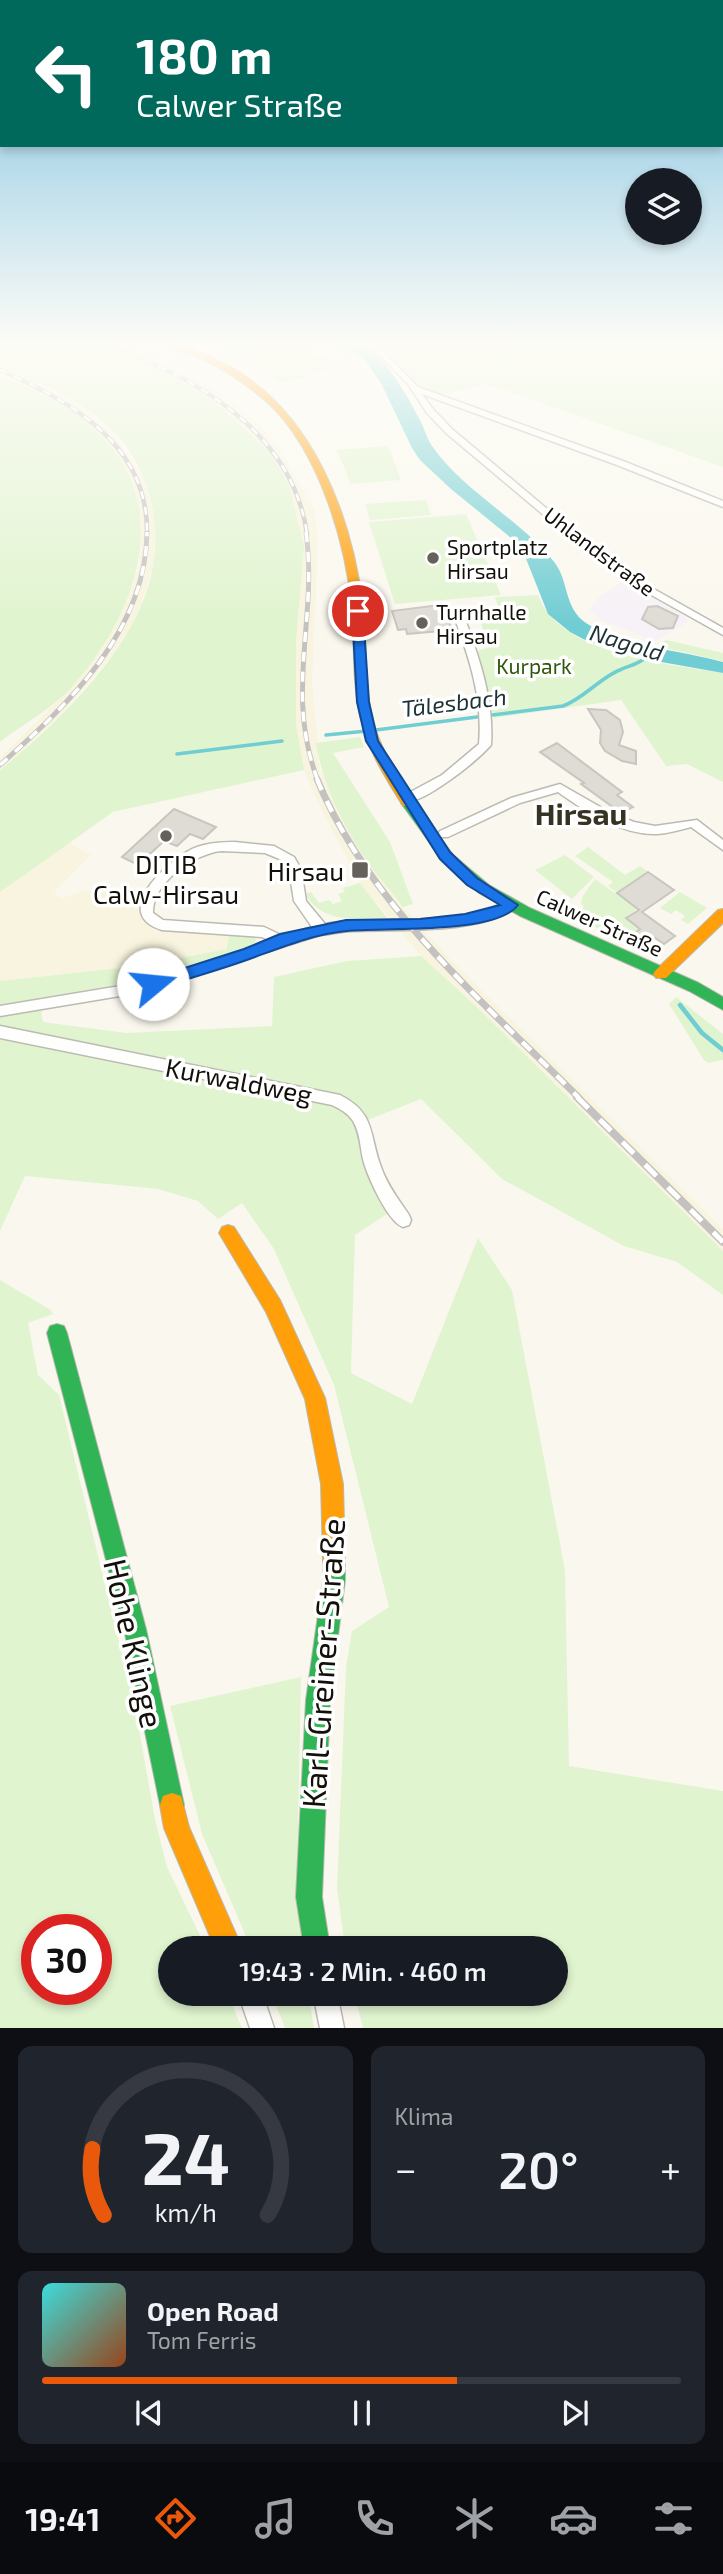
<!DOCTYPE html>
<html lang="de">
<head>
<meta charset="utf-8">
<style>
	body { margin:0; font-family:"Exo 2",sans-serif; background:#20242c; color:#f1f3f6; height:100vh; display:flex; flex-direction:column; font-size:26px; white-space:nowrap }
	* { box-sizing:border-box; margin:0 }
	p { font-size:23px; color:#9ea1a6 }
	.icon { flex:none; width:38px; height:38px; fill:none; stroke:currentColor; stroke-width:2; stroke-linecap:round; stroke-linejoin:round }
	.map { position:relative; height:2028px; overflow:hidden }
	.details { display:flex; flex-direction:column; gap:18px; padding:18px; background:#0d0f14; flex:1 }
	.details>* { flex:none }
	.top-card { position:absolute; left:0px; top:0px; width:724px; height:147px; box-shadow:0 4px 10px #0003; background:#00695c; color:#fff; overflow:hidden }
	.fabs { position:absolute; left:625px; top:168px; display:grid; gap:14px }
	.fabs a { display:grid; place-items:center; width:77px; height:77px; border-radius:50%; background:#171b24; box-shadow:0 4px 10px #0003; font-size:35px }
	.speed { position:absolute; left:21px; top:1914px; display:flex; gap:14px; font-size:35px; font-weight:700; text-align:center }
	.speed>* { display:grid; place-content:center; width:91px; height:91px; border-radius:50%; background:#171b24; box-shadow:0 4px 10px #0003; line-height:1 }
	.speed .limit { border:10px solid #d22; background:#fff; color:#111 }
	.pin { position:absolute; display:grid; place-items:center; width:60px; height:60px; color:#fff; margin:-30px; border:4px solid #fff; border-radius:50%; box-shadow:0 2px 7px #0007 }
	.me { position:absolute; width:77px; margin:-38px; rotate:73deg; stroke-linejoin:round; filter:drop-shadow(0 0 5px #0008) }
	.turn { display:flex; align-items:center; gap:24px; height:147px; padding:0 21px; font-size:32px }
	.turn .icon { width:91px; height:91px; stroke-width:2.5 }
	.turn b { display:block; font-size:49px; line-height:60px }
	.big { font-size:52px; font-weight:600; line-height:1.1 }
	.details .widget { flex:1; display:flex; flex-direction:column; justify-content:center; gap:10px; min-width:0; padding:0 24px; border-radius:14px; background:#20242c }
	.details .dial { align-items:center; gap:0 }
	.dial svg { height:182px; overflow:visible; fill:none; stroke:#363941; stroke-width:7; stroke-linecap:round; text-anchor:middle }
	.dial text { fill:#f1f3f6; stroke:none }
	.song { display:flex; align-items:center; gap:21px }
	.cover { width:84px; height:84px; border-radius:10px; background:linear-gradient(135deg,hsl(180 70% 55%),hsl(20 70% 35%)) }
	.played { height:7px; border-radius:4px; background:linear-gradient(90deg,#ea580c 65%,#363941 65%) }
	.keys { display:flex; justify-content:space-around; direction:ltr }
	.heat { display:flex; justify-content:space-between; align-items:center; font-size:38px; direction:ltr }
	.details .tiles { flex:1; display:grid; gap:18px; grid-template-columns:1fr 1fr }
	.widget:last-child { grid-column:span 2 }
	.trip { position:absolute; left:158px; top:1936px; width:410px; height:70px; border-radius:35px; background:#171b24; box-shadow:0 4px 10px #0003; font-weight:600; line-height:70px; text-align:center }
	.tabs { display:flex; height:112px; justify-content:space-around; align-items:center; background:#090b0e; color:#9ea1a6 }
	.tabs .icon { width:49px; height:49px }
	.tabs .active { color:#ea580c }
	.tabs b { font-size:32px; color:#f1f3f6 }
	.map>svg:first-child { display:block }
	.built { fill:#f8f4df }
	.education { fill:#f6f2f7 }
	.green { fill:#e0f4cf; fill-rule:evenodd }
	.water { fill:#70cdd3 }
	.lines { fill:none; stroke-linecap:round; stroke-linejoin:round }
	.stream-far1 { stroke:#70cdd3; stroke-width:3.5 }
	.stream { stroke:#70cdd3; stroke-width:4.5 }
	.building { fill:#dedcd4; stroke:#c8c6be; stroke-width:2 }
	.street-casing { stroke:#bcbab2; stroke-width:3 }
	.fast-casing { stroke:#bcbab2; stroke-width:2 }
	.slow-casing { stroke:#bcbab2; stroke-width:2 }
	.street { fill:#fefefc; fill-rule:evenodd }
	.fast { fill:#30b455; fill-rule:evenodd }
	.slow { fill:#ff9f0a; fill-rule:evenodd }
	.rail-far3-casing { stroke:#c3c2c0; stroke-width:4.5 }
	.rail-far2-casing { stroke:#c3c2c0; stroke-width:5 }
	.rail-far1-casing { stroke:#c3c2c0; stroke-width:7 }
	.rail-casing { stroke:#c3c2c0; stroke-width:8 }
	.rail-far3 { stroke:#fff; stroke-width:2.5; stroke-dasharray:8; stroke-linecap:butt }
	.rail-far2 { stroke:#fff; stroke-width:3.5; stroke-dasharray:10; stroke-linecap:butt }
	.rail-far1 { stroke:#fff; stroke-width:4.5; stroke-dasharray:12; stroke-linecap:butt }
	.rail { stroke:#fff; stroke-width:5; stroke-dasharray:16; stroke-linecap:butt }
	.route { fill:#1a73e8; stroke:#114b97; stroke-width:2 }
	.poi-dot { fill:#636159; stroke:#fff; stroke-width:2.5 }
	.labels { text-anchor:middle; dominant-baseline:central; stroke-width:7; stroke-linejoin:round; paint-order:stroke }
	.far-poi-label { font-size:21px; fill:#121009; stroke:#fff; text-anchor:start }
	.far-street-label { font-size:21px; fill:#121009; stroke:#fff }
	.far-park-label { font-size:21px; fill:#2d570a; stroke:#fff }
	.far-water-label { font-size:23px; font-style:italic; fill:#1c3235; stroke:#fff }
	.poi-label { font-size:26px; fill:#121009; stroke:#fff }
	.street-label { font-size:26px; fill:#121009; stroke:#fff }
	.quarter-label { font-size:30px; font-weight:bold; fill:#373323; stroke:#fff }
	.near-street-label { font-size:32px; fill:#121009; stroke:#fff }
</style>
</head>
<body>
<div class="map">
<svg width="723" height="2028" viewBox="0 0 723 2028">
	<rect width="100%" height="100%" fill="#faf8ee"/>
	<g class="built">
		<polygon points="87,341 113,341 191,374 225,396 262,427 278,448 314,508 318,538 312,681 320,770 403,907 449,958 723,1229 723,1251 478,1008 421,956 360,883 318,803 304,770 296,725 296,640 147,362"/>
		<polygon points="0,368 67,397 112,431 144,479 156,522 154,562 141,606 132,624 112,655 58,718 0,770 0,758 70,689 101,650 125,606 139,566 142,524 78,415 47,396 0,376"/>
		<polygon points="68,842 91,855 54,891 60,899 83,891 117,891 139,896 141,915 148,926 156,931 229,933 228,949 139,966 0,981 0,892"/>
	</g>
	<polygon class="education" points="624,581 686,617 688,622 655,641 599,619 589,609 601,595"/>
	<g class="green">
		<path d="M 0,341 L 87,341 L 147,362 L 212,400 L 270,452 L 289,485 L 304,546 L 296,640 L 296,725 L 304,770 L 113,812 L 0,892 L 0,770 C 51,729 115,667 141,606 C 167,548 158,475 111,429 C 80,400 40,382 0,368 Z"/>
		<polygon points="250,341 289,341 339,365 285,383 221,350"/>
		<polygon points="376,341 723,341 723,467 485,383 439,397 413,382"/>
		<path d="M 0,376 C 27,387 52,398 76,414 C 180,489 144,605 72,687 C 54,707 22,725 0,742 Z"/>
		<polygon points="388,446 401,480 351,484 337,450"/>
		<polygon points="426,500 431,515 370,520 365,504"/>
		<polygon points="466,514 501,595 395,604 369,522"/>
		<path d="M 538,595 C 559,655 669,664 723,673 L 723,782 L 687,764 L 666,766 L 621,700 L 494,718 L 477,651 L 490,647 L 479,618 L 500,613 L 495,597 Z"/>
		<polygon points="666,640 723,653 723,661 656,646"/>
		<path d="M 360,737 L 364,747 L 333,753 L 390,842 L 413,904 L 403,907 C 394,893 382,882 372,868 C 346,832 323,787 316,743 Z"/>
		<polygon points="588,847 625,875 640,866 647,871 617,893 608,886 613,882 575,856"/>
		<polygon points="565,855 594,877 572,899 535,870"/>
		<polygon points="595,879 637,909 625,918 639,929 633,933 636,937 633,944 575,918 584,906 581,904 582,897"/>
		<path d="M 360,883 L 387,918 C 357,919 323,924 305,894 L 311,892 L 319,903 L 329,900 L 333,904 L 342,901 L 338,894 L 345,892 L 343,888 Z"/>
		<polygon points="680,892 707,908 688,924 681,920 685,916 676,910 671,914 660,908"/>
		<path d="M 229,933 L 256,938 L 255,943 C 188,974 112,986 39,998 L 43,1022 L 126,1033 L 272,1026 L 274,977 L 347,961 L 421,956 L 478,1008 L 723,1251 L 723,1295 L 677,1262 L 624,1246 L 502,1179 L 421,1099 L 365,1121 L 381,1177 L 402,1204 L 355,1235 L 351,1373 L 412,1404 L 478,1238 L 512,1290 L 565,1570 L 569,1766 L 723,1791 L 723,2028 L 363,2028 L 354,1993 L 555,1993 L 555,1948 L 345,1948 L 337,1888 L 346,1667 L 352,1631 L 389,1607 L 334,1385 L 274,1249 L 242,1203 L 218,1219 L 198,1201 L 158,1189 L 25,1176 L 0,1231 L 0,981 L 139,966 L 227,949 Z"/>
		<polygon points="676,997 723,1034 723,1060 708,1063 704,1060 669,1004"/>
		<path d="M 0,1280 L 51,1310 L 53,1314 L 28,1323 L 38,1375 L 59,1395 L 136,1712 L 155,1819 L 167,1867 L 206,1948 L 170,1948 L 170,1993 L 227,1993 L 242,2028 L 0,2028 ZM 37,1930 L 96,1930 L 96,1990 L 37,1990 Z"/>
		<polygon points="301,1677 297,1883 304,1948 251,1948 202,1834 170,1706"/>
		<polygon points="271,1993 308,1993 314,2028 285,2028"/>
	</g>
	<path class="water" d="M 328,341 C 346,341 363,342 377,356 C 396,375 408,398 421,422 C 425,430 427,439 432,446 C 463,491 521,520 555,563 C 569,582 564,608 586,623 C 619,645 683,651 723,662 L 723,673 L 650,660 L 587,641 L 570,632 L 548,614 L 521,546 L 451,489 L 420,460 L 412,448 L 381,383 L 363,358 Z"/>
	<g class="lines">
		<g class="stream-far1">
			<path d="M 376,730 L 563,706 C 585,698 600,677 622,669 C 631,665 640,664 647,656"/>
			<polyline points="326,735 367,731"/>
			<polyline points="177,754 282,741"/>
		</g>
		<polyline class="stream" points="680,1005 702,1033 723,1050"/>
	</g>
	<g class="building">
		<polygon points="447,604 452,616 447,616 452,630 407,634 406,629 398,630 392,611"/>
		<polygon points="657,606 678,616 673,628 659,629 642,619 648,607"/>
		<polygon points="588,709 606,710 620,720 623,732 619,745 636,751 636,764 622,761 605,751 600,743 601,730"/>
		<polygon points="557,743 622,792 617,795 633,807 621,813 581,784 584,783 540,752"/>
		<polygon points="174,809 216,827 203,839 190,834 177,846 164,841 138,865 122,857"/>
		<polygon points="648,872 674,890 642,912 675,936 664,944 652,936 645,941 634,934 640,929 626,918 639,910 617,893"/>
	</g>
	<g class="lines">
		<g class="street-casing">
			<g id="street">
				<polygon points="365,341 373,341 418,387 623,461 723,501 723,507 617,465 422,394 433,409 452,429 571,529 652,588 723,628 723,635 646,592 565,533 446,433 427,413 408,384"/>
				<path d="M 460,616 L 465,619 C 480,660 494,701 491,745 C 477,761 423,805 403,802 L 403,796 L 442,775 L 479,744 C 483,700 470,660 455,619 Z"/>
				<path d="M 560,784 L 609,812 L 634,822 L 655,826 L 697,820 L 723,840 L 723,850 L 691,827 C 680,830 669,833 658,834 C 623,836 586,812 558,792 L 520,803 L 448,837 L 440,837 L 438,834 L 440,831 L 511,798 Z"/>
				<path d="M 235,842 L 274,846 L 294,857 L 301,869 L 306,901 L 325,924 C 374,916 425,924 474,914 C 487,912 498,904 510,900 L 516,905 C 491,935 390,929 352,931 C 341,931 330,935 320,935 L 138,993 L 0,1016 L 0,1006 L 138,983 L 209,962 L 270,941 L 262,937 L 162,930 C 110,914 166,862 192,849 C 205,843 220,842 235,842 ZM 221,851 L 265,853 L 282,860 L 289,869 L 294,901 L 312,927 L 283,936 L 264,927 L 163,920 L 153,913 C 152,883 194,854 221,851 Z"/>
				<path d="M 0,1026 L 340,1095 C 376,1113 369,1135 381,1167 C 387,1185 399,1200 409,1215 L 411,1220 L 409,1225 L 403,1227 C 388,1222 369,1179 364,1163 C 360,1150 361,1134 353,1121 C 348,1113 340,1109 332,1105 L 0,1038 Z"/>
				<polygon points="238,1993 262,1993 274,2028 250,2028"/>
				<polygon points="313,1993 337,1993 344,2028 320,2028"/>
			</g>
		</g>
		<g class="fast-casing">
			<g id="fast">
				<polygon points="408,799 413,800 453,855 489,885 530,908 699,983 723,997 723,1010 689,991 520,916 479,893 443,861 401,803"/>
				<polygon points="57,1324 64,1326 67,1333 146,1629 184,1805 181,1814 172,1817 163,1814 160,1805 124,1629 47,1333 50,1326"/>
				<polygon points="334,1550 342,1553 345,1561 345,1580 330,1700 322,1897 330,1948 304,1948 296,1897 306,1700 323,1580 323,1561 326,1553"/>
			</g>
		</g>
		<g class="slow-casing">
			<g id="slow">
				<path d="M 160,341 C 182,340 209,356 229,366 C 313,412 352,516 363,607 C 367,648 363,689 375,728 C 384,755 399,779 415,803 L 413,806 L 403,806 C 385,777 367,749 360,715 C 352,681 355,644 352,609 C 346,543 319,452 270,405 C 248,385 226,370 199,358 C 186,352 171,349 160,341 Z"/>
				<polygon points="723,909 723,923 666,978 656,978 653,974 656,970 718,910"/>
				<polygon points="228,1225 234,1227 280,1300 325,1398 343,1484 345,1561 342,1569 334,1572 326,1569 323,1561 321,1484 305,1399 266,1312 219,1233 222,1227"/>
				<polygon points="172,1793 181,1796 189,1827 242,1948 215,1948 164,1828 160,1805 163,1796"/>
			</g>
		</g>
		<use href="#street" class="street"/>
		<use href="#fast" class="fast"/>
		<use href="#slow" class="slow"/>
		<g class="rail-far3-casing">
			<g id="rail-far3">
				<path d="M 100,341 C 190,375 292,428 307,534"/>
				<path d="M 0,370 C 71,401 149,445 147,534"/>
			</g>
		</g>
		<g class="rail-far2-casing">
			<g id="rail-far2">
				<path d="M 306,532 C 318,620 284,692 318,781"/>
				<path d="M 0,765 C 69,704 146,631 147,532"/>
			</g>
		</g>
		<g class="rail-far1-casing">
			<path id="rail-far1" d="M 317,779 C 369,906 485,1003 579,1098"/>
		</g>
		<g class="rail-casing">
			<polyline id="rail" points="577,1097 723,1242"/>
		</g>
		<use href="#rail-far3" class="rail-far3"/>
		<use href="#rail-far2" class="rail-far2"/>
		<use href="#rail-far1" class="rail-far1"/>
		<use href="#rail" class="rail"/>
	</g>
	<linearGradient id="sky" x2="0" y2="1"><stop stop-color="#78bee0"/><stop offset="0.55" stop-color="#fdfcf7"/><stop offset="1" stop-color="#fdfcf7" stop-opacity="0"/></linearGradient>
	<rect width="723" height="625" fill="url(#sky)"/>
	<path class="route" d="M 358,608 L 363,611 L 369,702 L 378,741 L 450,852 L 477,878 L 518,905 C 496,935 383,927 347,931 C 315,934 285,946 255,957 C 223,969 190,978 158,988 L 147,988 L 145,984 L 147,980 L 244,949 L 280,934 L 346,920 L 420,919 L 465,914 L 500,905 L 467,885 L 440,859 L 366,741 L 357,702 L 352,611 Z"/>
	<g class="poi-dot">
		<circle cx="433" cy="558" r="7"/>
		<circle cx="422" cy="623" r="7"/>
		<circle cx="166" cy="836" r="7"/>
		<rect x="351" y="861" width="18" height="18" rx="3.5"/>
	</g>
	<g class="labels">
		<g class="far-poi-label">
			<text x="447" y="546">Sportplatz<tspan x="447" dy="24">Hirsau</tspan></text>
			<text x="436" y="611">Turnhalle<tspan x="436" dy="24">Hirsau</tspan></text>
		</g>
		<g class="far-street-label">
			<text transform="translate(600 551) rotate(37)">Uhlandstraße</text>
			<text transform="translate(600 922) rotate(24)">Calwer Straße</text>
		</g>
		<g class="far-park-label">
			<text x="534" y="665">Kurpark</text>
		</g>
		<g class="far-water-label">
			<text transform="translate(627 642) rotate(17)">Nagold</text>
			<text transform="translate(454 702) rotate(-7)">Tälesbach</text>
		</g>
		<g class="poi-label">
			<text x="166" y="863">DITIB<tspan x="166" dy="30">Calw-Hirsau</tspan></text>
			<text x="344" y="870" text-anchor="end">Hirsau</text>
		</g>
		<g class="street-label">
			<text transform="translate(239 1080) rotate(11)">Kurwaldweg</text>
		</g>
		<g class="quarter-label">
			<text x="581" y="813">Hirsau</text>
		</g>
		<g class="near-street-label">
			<text transform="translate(135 1643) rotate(77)">Hohe Klinge</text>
			<text transform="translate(322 1663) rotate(-86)">Karl-Greiner-Straße</text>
		</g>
	</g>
</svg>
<div class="fabs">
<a><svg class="icon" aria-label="layers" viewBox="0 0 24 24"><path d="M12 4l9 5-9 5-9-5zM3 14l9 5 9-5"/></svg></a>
</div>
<div class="speed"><div class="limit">30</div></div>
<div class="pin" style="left:358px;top:611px;background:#d93025"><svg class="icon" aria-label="arrive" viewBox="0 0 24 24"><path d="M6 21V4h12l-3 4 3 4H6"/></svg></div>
<svg class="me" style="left:153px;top:984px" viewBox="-20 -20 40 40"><circle r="19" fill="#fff"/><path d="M0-13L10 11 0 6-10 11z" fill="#1a73e8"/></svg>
<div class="trip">19:43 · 2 Min. · 460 m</div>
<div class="top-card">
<div class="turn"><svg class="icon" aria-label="left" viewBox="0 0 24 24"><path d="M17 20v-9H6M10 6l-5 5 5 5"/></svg><div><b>180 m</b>Calwer Straße</div></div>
</div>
</div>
<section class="details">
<div class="tiles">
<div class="widget dial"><svg viewBox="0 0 100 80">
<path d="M14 69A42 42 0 1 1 86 69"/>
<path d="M14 69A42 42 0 0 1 9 40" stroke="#ea580c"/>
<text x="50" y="56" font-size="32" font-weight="700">24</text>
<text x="50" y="72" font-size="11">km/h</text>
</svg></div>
<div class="widget"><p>Klima</p>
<div class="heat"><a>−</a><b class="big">20°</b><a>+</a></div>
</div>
<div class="widget">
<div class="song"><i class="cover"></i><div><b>Open Road</b><p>Tom Ferris</p></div></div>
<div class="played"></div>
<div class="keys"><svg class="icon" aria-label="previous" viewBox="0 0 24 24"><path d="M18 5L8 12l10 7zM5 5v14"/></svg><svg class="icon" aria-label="pause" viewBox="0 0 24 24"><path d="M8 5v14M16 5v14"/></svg><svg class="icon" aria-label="next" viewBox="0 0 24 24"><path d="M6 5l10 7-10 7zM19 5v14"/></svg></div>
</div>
</div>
</section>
<nav class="tabs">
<b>19:41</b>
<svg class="icon active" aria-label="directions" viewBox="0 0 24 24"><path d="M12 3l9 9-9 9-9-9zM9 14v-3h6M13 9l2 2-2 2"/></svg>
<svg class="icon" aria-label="music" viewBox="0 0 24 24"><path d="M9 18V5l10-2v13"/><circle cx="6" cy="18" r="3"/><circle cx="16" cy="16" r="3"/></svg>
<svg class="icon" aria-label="phone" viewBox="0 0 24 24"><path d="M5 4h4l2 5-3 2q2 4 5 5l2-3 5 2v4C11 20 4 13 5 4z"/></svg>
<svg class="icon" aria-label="climate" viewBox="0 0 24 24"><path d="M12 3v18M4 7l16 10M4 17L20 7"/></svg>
<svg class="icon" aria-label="car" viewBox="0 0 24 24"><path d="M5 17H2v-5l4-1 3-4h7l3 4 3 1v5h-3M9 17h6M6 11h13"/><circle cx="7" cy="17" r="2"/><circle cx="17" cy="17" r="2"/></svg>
<svg class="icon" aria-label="filters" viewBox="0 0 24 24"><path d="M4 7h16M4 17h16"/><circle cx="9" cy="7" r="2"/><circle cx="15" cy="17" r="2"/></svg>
</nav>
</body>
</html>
